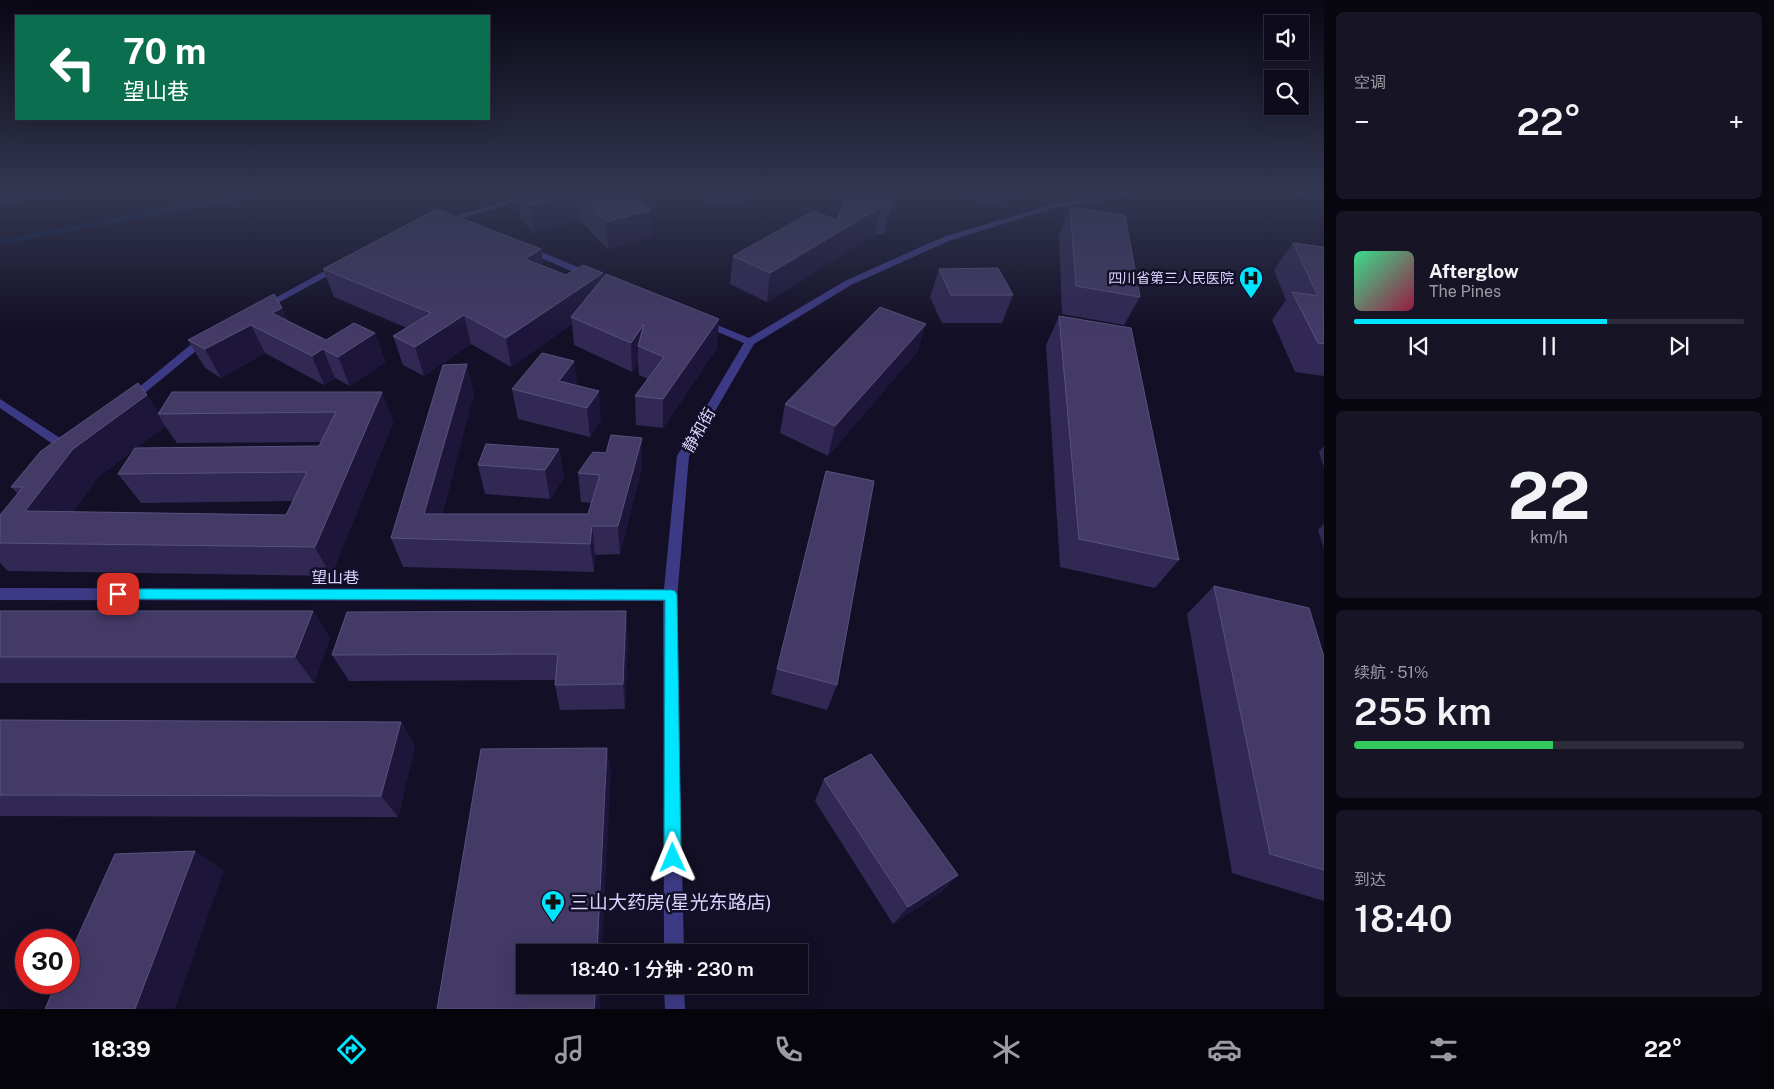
<!DOCTYPE html>
<html lang="zh">
<head>
<meta charset="utf-8">
<style>
	body { margin:0; font-family:"Public Sans","Noto Sans SC",sans-serif; background:#171425; color:#f1f3f6; height:100vh; display:flex; flex-direction:column; font-size:19px; white-space:nowrap }
	* { box-sizing:border-box; margin:0 }
	p { font-size:16px; color:#9b9ba3 }
	.icon { flex:none; width:28px; height:28px; fill:none; stroke:currentColor; stroke-width:2; stroke-linecap:round; stroke-linejoin:round }
	.map { position:relative; flex:1; overflow:hidden }
	.panel { display:flex; flex-direction:column; gap:12px; padding:12px; background:#08060f; width:450px }
	.panel>* { flex:none }
	.guide { position:absolute; left:15px; top:15px; width:475px; height:105px; border-radius:0px; box-shadow:0 5px 20px #0002,0 0 0 1px #2e2b3b; background:#0b6e4f; color:#fff; overflow:hidden }
	.fabs { position:absolute; left:1264px; top:15px; display:grid; gap:10px }
	.fabs a { display:grid; place-items:center; width:45px; height:45px; border-radius:0px; background:#0e0b1c; box-shadow:0 5px 20px #0002,0 0 0 1px #2e2b3b; font-size:25px }
	.speed { position:absolute; left:15px; top:929px; display:flex; gap:10px; font-size:25px; font-weight:700; text-align:center }
	.speed>* { display:grid; place-content:center; width:65px; height:65px; border-radius:50%; background:#0e0b1c; box-shadow:0 5px 20px #0002,0 0 0 1px #2e2b3b; line-height:1 }
	.speed .limit { border:8px solid #d22; background:#fff; color:#111 }
	.pin { position:absolute; display:grid; place-items:center; width:42px; height:42px; color:#fff; margin:-21px; border-radius:10px; box-shadow:0 2px 8px #0006 }
	.me { position:absolute; width:55px; margin:-28px; rotate:359deg; stroke-linejoin:round; filter:drop-shadow(0 0 4px #0008) }
	.turn { display:flex; align-items:center; gap:18px; height:105px; padding:0 25px; font-size:22px }
	.turn .icon { width:65px; height:65px; stroke-width:2.5 }
	.turn b { display:block; font-size:35px; line-height:42px }
	.big { font-size:38px; font-weight:600; line-height:1.1 }
	.panel .widget { flex:1; display:flex; flex-direction:column; justify-content:center; gap:8px; min-width:0; padding:0 18px; border-radius:8px; background:#171425 }
	.panel .dial { align-items:center; gap:0 }
	.dial b { font-size:65px; line-height:1 }
	.song { display:flex; align-items:center; gap:15px }
	.cover { width:60px; height:60px; border-radius:8px; background:linear-gradient(135deg,hsl(150 70% 55%),hsl(340 70% 35%)) }
	.played { height:5px; border-radius:2px; background:linear-gradient(90deg,#00e5ff 65%,#2e2b3b 65%) }
	.keys { display:flex; justify-content:space-around; direction:ltr }
	.heat { display:flex; justify-content:space-between; align-items:center; font-size:28px; direction:ltr }
	.charge { height:8px; border-radius:4px; background:linear-gradient(90deg,#34c759 51%,#2e2b3b 0) }
	.trip { position:absolute; left:516px; top:944px; width:292px; height:50px; border-radius:0px; background:#0e0b1c; box-shadow:0 5px 20px #0002,0 0 0 1px #2e2b3b; font-weight:600; line-height:50px; text-align:center }
	.dock { display:flex; height:80px; justify-content:space-around; align-items:center; background:#06040b; color:#9b9ba3 }
	.dock .icon { width:35px; height:35px }
	.dock .active { color:#00e5ff }
	.dock b { font-size:22px; color:#f1f3f6 }
	main { display:flex; flex:1; min-height:0 }
	.map>svg:first-child { display:block }
	.lines { fill:none; stroke-linecap:round; stroke-linejoin:round }
	.stream { stroke:#0a1f44; stroke-width:4.5 }
	.minor { fill:#3d3a85; fill-rule:evenodd }
	.wall { fill:#312854; fill-rule:evenodd }
	.shaded-wall { fill:#1d163a }
	.building { fill:#433a66; stroke:#5a527e }
	.route { fill:#00e5ff; stroke:#0095a6 }
	.labels { text-anchor:middle; dominant-baseline:central; stroke-width:5; stroke-linejoin:round; paint-order:stroke }
	.far-poi-label { font-size:14px; fill:#d9d4ff; stroke:#130f26; text-anchor:end }
	.street-label { font-size:16px; fill:#d9d4ff; stroke:#130f26 }
	.near-poi-label { font-size:19px; fill:#d9d4ff; stroke:#130f26; text-anchor:start }
</style>
</head>
<body>
<main>
<div class="map">
<svg width="1324" height="1009" viewBox="0 0 1324 1009">
	<rect width="100%" height="100%" fill="#130f26"/>
	<g class="lines">
		<polyline class="stream" points="0,242 273,191"/>
		<g class="minor">
			<polygon points="540,191 551,191 443,224 436,222"/>
			<polygon points="1131,191 1147,191 1143,193 1054,208 949,241 851,285 754,344 689,456 676,612 684,952 664,952 663,601 0,600 0,588 664,589 677,456 744,343 699,324 699,320 705,320 749,338 845,281 943,237 1053,204"/>
			<polygon points="1275,191 1294,191 1324,195 1324,199 1279,193"/>
			<polygon points="527,246 592,273 593,275 592,277 586,277 524,251 523,249"/>
			<polygon points="339,263 342,264 342,268 265,310 259,310 257,308"/>
			<polygon points="208,335 212,336 212,340 202,346 135,401 127,401 126,399 127,397 194,342"/>
			<polygon points="0,399 74,447 76,450 74,453 66,453 0,408"/>
			<polygon points="664,985 684,985 685,1009 665,1009"/>
		</g>
	</g>
	<g class="wall">
		<polygon points="516,191 629,191 652,237 608,249 580,221 534,233 520,217"/>
		<polygon points="707,191 740,191 739,206 706,204"/>
		<polygon points="894,191 884,235 875,234 767,302 730,284 733,256 837,220"/>
		<polygon points="960,191 1045,191 983,205"/>
		<polygon points="1070,207 1140,297 1124,325 1062,314 1059,234"/>
		<polygon points="1293,243 1324,248 1324,376 1295,372 1272,320 1286,300 1274,270"/>
		<polygon points="541,249 543,266 566,275 603,273 603,278 717,348 663,428 636,425 635,396 648,379 639,375 638,363 632,372 574,345 572,324 511,367 471,344 424,376 403,365 393,336 407,328 334,297 323,269"/>
		<polygon points="939,269 1013,295 1002,323 942,323 930,297"/>
		<polygon points="274,294 288,322 326,340 375,333 385,362 350,386 335,378 324,385 265,353 221,378 205,368 188,340"/>
		<polygon points="1059,316 1179,560 1155,588 1060,567 1046,345"/>
		<polygon points="926,324 917,352 828,456 780,433 785,404"/>
		<polygon points="574,361 577,386 601,420 590,437 518,419 512,389"/>
		<path d="M 382,392 L 393,422 L 331,576 L 8,571 L 0,563 L 0,515 L 18,494 L 11,487 L 159,412 ZM 165,426 L 177,443 L 322,442 L 319,446 L 136,448 ZM 135,449 L 118,474 L 141,503 L 293,501 L 286,515 L 73,512 L 97,478 Z"/>
		<polygon points="474,393 442,514 588,514 591,503 581,502 578,473 606,453 642,438 642,467 620,554 595,555 594,572 403,567 391,538"/>
		<polygon points="1324,446 1324,468 1319,452"/>
		<polygon points="559,449 564,478 550,499 485,494 478,465"/>
		<polygon points="1324,524 1324,549 1318,530"/>
		<polygon points="1214,586 1324,657 1324,901 1232,873 1187,614"/>
		<polygon points="0,611 313,611 330,638 314,683 0,683"/>
		<polygon points="628,638 625,709 560,710 555,685 555,680 349,681 332,655"/>
		<polygon points="777,669 837,685 827,710 771,694"/>
		<polygon points="0,720 401,722 415,746 398,817 0,816"/>
		<polygon points="824,779 958,875 940,893 893,924 815,801"/>
	</g>
	<g class="shaded-wall">
		<polygon points="20,191 80,191 0,205 0,194"/>
		<polygon points="987,191 1045,191 983,205"/>
		<polygon points="577,194 580,221 534,233 530,206"/>
		<polygon points="881,207 875,234 767,302 770,273"/>
		<polygon points="651,210 652,237 608,249 606,222"/>
		<polygon points="541,249 545,276 525,259"/>
		<polygon points="603,273 605,301 571,317 572,324 511,367 506,338"/>
		<polygon points="282,308 295,336 272,313"/>
		<polygon points="464,315 471,344 424,376 415,347"/>
		<polygon points="719,319 717,348 663,428 663,399"/>
		<polygon points="644,324 638,346 638,363 632,372 631,343"/>
		<polygon points="926,324 917,352 828,456 835,426"/>
		<polygon points="251,325 265,353 221,378 205,349"/>
		<polygon points="375,333 385,362 350,386 338,357"/>
		<polygon points="323,349 335,378 324,385 312,356"/>
		<polygon points="574,361 578,390 559,381"/>
		<polygon points="467,364 474,393 436,540 424,514"/>
		<polygon points="599,391 601,420 590,437 587,408"/>
		<polygon points="382,392 393,422 331,576 315,547"/>
		<polygon points="147,395 160,414 158,414 165,426 97,478 53,540 25,511 73,449"/>
		<polygon points="642,438 642,467 620,554 618,526"/>
		<polygon points="559,449 564,478 550,499 545,470"/>
		<polygon points="592,526 595,555 594,572 590,544"/>
		<polygon points="313,611 330,638 314,683 295,657"/>
		<polygon points="626,611 628,638 625,709 623,684"/>
		<polygon points="401,722 415,746 398,817 381,796"/>
		<polygon points="607,748 611,771 602,952 597,952"/>
		<polygon points="195,851 224,870 175,1009 135,1009"/>
		<polygon points="958,875 940,893 893,924 908,907"/>
		<polygon points="596,985 601,985 600,1009 594,1009"/>
	</g>
	<g class="building">
		<polygon points="0,191 20,191 0,194"/>
		<polygon points="516,191 629,191 651,210 606,222 577,194 530,206"/>
		<polygon points="847,191 894,191 890,208 881,207 770,273 733,256 813,211 837,220"/>
		<polygon points="1070,207 1125,215 1140,297 1076,286"/>
		<polygon points="437,209 541,249 525,259 566,275 583,265 603,273 506,338 464,315 415,347 393,336 431,313 323,269"/>
		<polygon points="1293,243 1323,247 1324,248 1324,344 1318,343 1292,292 1318,296"/>
		<polygon points="998,268 1013,295 951,295 939,269"/>
		<polygon points="606,274 719,319 663,399 635,396 664,357 638,346 644,324 631,343 571,317"/>
		<polygon points="274,294 282,308 272,313 326,340 354,323 375,333 338,357 323,349 312,356 251,325 205,349 188,340"/>
		<polygon points="880,307 926,324 835,426 785,404"/>
		<polygon points="1059,316 1131,328 1179,560 1079,539"/>
		<polygon points="542,353 574,361 559,381 599,391 587,408 512,389"/>
		<polygon points="467,364 424,514 588,514 600,475 578,473 593,452 606,453 611,435 642,438 618,526 592,526 590,544 391,538 443,365"/>
		<polygon points="138,383 147,395 73,449 25,511 286,515 307,472 118,474 135,448 319,446 336,412 158,414 172,392 382,392 315,547 0,543 0,515 23,487 11,487 41,451"/>
		<polygon points="486,444 559,449 545,470 478,465"/>
		<polygon points="826,471 874,481 837,685 777,669"/>
		<polygon points="1214,586 1309,608 1324,657 1324,870 1270,854"/>
		<polygon points="0,611 313,611 295,657 0,657"/>
		<polygon points="626,611 623,684 555,685 558,654 332,655 347,612"/>
		<polygon points="0,720 401,722 381,796 0,795"/>
		<polygon points="607,748 597,952 525,952 525,985 596,985 594,1009 437,1009 481,749"/>
		<polygon points="871,754 958,875 908,907 824,779"/>
		<polygon points="195,851 135,1009 45,1009 57,982 69,982 69,956 115,854"/>
	</g>
	<linearGradient id="sky" x2="0" y2="1"><stop stop-color="#0a0815"/><stop offset="0.58" stop-color="#333752"/><stop offset="1" stop-color="#333752" stop-opacity="0"/></linearGradient>
	<rect width="1324" height="332" fill="url(#sky)"/>
	<polygon class="route" points="118,589 671,590 675,591 677,595 681,858 678,864 673,866 667,864 664,858 665,600 118,599 114,598 112,594 114,590"/>
	<defs>
		<g id="hospital-pin" transform="scale(1.25)"><path d="M0 17L-7.5 6A9.5 9.5 0 1 1 7.5 6Z" fill="#00e5ff" stroke="#130f26"/><path d="M-5-5h3v3.5h4V-5h3V5h-3V1.5h-4V5h-3Z" fill="#111"/></g>
		<g id="pharmacy-pin" transform="scale(1.25)"><path d="M0 17L-7.5 6A9.5 9.5 0 1 1 7.5 6Z" fill="#00e5ff" stroke="#130f26"/><path d="M-2-6h4v4h4v4h-4v4h-4v-4h-4v-4h4Z" fill="#111"/></g>
	</defs>
	<g fill-rule="evenodd">
		<use href="#hospital-pin" x="1251" y="278"/>
		<use href="#pharmacy-pin" x="553" y="902"/>
	</g>
	<g class="labels">
		<g class="far-poi-label">
			<text x="1234" y="278">四川省第三人民医院</text>
		</g>
		<g class="street-label">
			<text transform="translate(699 430) rotate(-60)">静和街</text>
			<text x="335" y="577">望山巷</text>
		</g>
		<g class="near-poi-label">
			<text x="570" y="902">三山大药房(星光东路店)</text>
		</g>
	</g>
</svg>
<div class="fabs">
<a><svg class="icon" aria-label="sound" viewBox="0 0 24 24"><path d="M4 9h4l5-4v14l-5-4H4zM17 9q2 3 0 6"/></svg></a>
<a><svg class="icon" aria-label="search" viewBox="0 0 24 24"><circle cx="10" cy="10" r="6"/><path d="M15 15l6 6"/></svg></a>
</div>
<div class="speed"><div class="limit">30</div></div>
<div class="pin" style="left:118px;top:594px;background:#d93025"><svg class="icon" aria-label="arrive" viewBox="0 0 24 24"><path d="M6 21V4h12l-3 4 3 4H6"/></svg></div>
<svg class="me" style="left:673px;top:858px" viewBox="-20 -20 40 40"><path d="M0-17L14 15 0 8-14 15z" fill="#00e5ff" stroke="#fff" stroke-width="4"/></svg>
<div class="trip">18:40 · 1 分钟 · 230 m</div>
<div class="guide">
<div class="turn"><svg class="icon" aria-label="left" viewBox="0 0 24 24"><path d="M17 20v-9H6M10 6l-5 5 5 5"/></svg><div><b>70 m</b>望山巷</div></div>
</div>
</div>
<section class="panel">
<div class="widget"><p>空调</p>
<div class="heat"><a>−</a><b class="big">22°</b><a>+</a></div>
</div>
<div class="widget">
<div class="song"><i class="cover"></i><div><b>Afterglow</b><p>The Pines</p></div></div>
<div class="played"></div>
<div class="keys"><svg class="icon" aria-label="previous" viewBox="0 0 24 24"><path d="M18 5L8 12l10 7zM5 5v14"/></svg><svg class="icon" aria-label="pause" viewBox="0 0 24 24"><path d="M8 5v14M16 5v14"/></svg><svg class="icon" aria-label="next" viewBox="0 0 24 24"><path d="M6 5l10 7-10 7zM19 5v14"/></svg></div>
</div>
<div class="widget dial"><b>22</b><p>km/h</p></div>
<div class="widget"><p>续航 · 51%</p><b class="big">255 km</b><div class="charge"></div></div>
<div class="widget"><p>到达</p><b class="big">18:40</b></div>
</section>
</main>
<nav class="dock">
<b>18:39</b>
<svg class="icon active" aria-label="directions" viewBox="0 0 24 24"><path d="M12 3l9 9-9 9-9-9zM9 14v-3h6M13 9l2 2-2 2"/></svg>
<svg class="icon" aria-label="music" viewBox="0 0 24 24"><path d="M9 18V5l10-2v13"/><circle cx="6" cy="18" r="3"/><circle cx="16" cy="16" r="3"/></svg>
<svg class="icon" aria-label="phone" viewBox="0 0 24 24"><path d="M5 4h4l2 5-3 2q2 4 5 5l2-3 5 2v4C11 20 4 13 5 4z"/></svg>
<svg class="icon" aria-label="climate" viewBox="0 0 24 24"><path d="M12 3v18M4 7l16 10M4 17L20 7"/></svg>
<svg class="icon" aria-label="car" viewBox="0 0 24 24"><path d="M5 17H2v-5l4-1 3-4h7l3 4 3 1v5h-3M9 17h6M6 11h13"/><circle cx="7" cy="17" r="2"/><circle cx="17" cy="17" r="2"/></svg>
<svg class="icon" aria-label="filters" viewBox="0 0 24 24"><path d="M4 7h16M4 17h16"/><circle cx="9" cy="7" r="2"/><circle cx="15" cy="17" r="2"/></svg>
<b>22°</b>
</nav>
</body>
</html>
